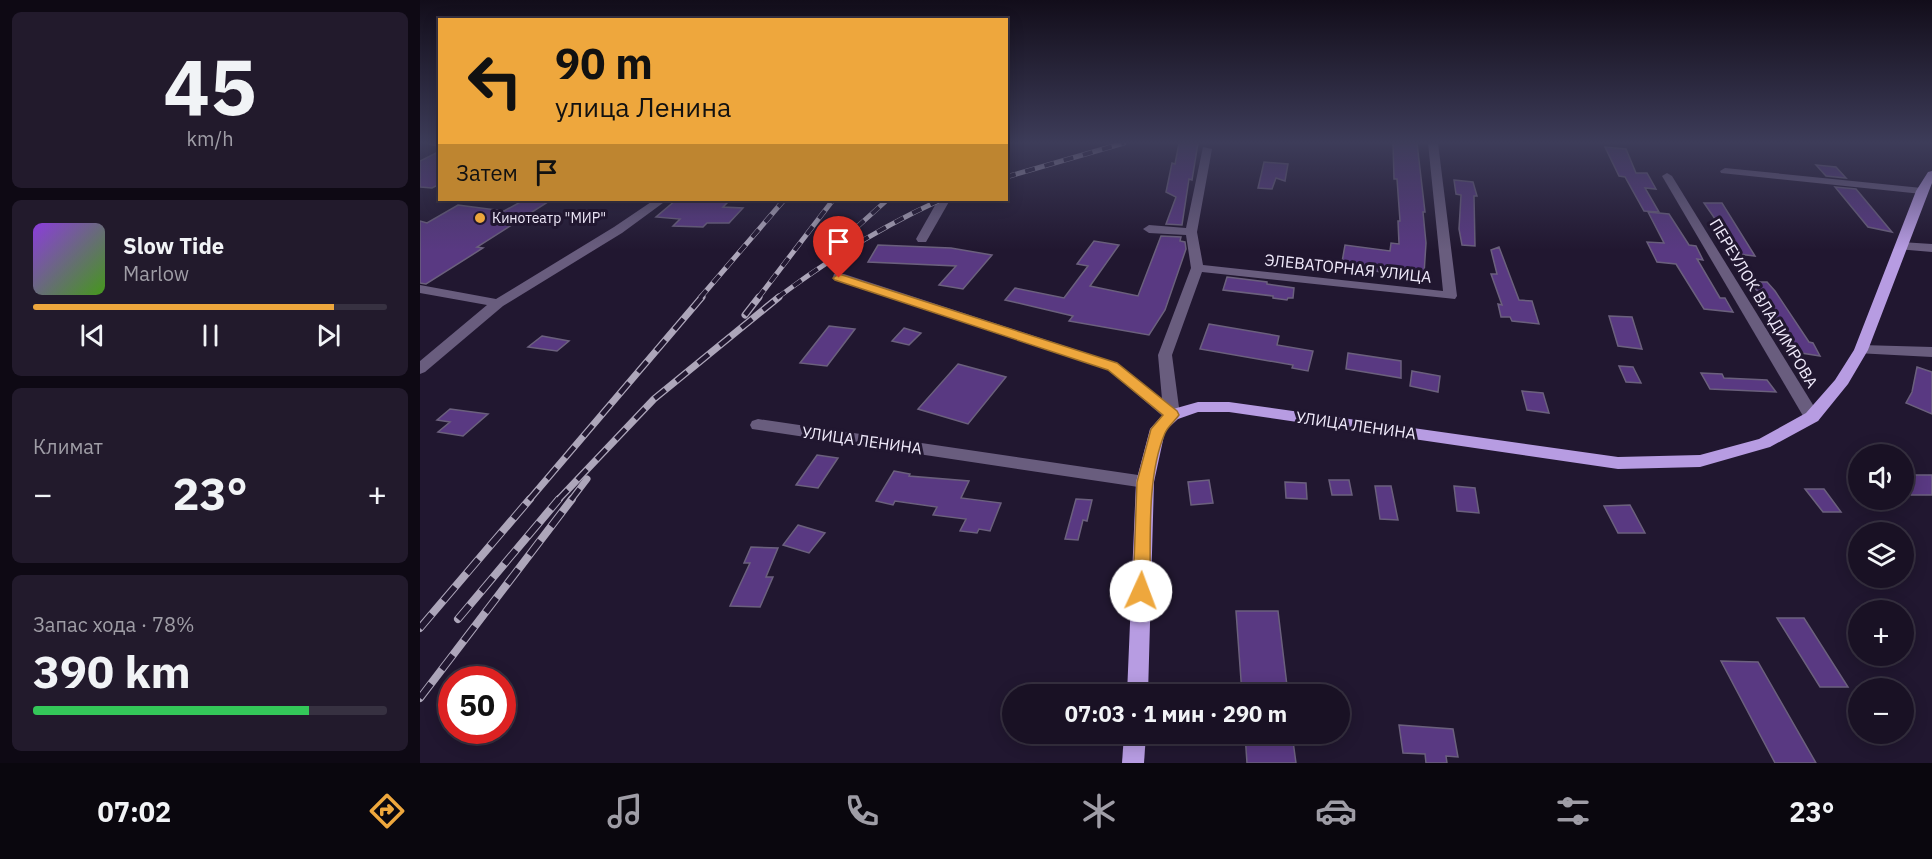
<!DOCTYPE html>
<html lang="ru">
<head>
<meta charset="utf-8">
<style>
	body { margin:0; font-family:"IBM Plex Sans",sans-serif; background:#221a2c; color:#f1f3f6; height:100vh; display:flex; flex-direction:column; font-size:22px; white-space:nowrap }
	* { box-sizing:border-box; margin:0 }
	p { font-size:20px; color:#9f9da6 }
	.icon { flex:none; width:33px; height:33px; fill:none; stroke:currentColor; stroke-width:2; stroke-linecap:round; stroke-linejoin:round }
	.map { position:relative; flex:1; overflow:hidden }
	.panel { display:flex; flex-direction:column; gap:12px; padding:12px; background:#0e0914; width:420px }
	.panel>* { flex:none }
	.top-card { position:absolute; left:18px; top:18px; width:570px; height:183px; border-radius:0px; box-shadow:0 3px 15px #0003,0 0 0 2px #373141; background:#eea73d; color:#111; overflow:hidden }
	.controls { position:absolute; left:1428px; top:444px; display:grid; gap:12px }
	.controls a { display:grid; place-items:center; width:66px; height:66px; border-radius:50%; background:#191124; box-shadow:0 3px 15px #0003,0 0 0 2px #373141; font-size:30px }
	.speed { position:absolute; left:18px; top:666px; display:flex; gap:12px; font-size:30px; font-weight:700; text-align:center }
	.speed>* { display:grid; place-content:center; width:78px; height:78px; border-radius:50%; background:#191124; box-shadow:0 3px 15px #0003,0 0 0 2px #373141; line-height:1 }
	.speed .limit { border:9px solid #d22; background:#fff; color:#111 }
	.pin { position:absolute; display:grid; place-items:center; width:51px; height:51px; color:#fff; margin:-62px -26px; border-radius:50% 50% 50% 0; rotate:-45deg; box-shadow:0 0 6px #0007 }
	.pin .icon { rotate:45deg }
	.me { position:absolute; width:66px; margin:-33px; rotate:2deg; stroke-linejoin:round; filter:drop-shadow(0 0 4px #0008) }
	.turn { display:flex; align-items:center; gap:21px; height:126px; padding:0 18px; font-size:27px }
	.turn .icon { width:78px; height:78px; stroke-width:2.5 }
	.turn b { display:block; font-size:42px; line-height:51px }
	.then { display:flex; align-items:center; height:57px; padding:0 18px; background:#0003; gap:12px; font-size:22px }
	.big { font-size:45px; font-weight:700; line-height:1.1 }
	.panel .tile { flex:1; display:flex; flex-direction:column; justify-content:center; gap:9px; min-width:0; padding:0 21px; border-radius:9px; background:#221a2c }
	.panel .dial { align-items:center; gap:0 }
	.dial b { font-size:78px; line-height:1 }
	.song { display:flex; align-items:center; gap:18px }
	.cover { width:72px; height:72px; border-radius:9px; background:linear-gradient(135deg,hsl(270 70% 55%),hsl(100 70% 35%)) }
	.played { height:6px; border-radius:3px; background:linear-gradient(90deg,#eea73d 85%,#373141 85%) }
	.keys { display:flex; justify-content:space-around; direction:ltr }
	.heat { display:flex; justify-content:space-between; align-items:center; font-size:33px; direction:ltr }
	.charge { height:9px; border-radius:4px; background:linear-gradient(90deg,#34c759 78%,#373141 0) }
	.trip { position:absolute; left:582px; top:684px; width:348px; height:60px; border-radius:30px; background:#191124; box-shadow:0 3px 15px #0003,0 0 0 2px #373141; font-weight:700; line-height:60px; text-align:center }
	.menu { display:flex; height:96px; justify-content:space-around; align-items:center; background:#0a070e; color:#9f9da6 }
	.menu .icon { width:42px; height:42px }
	.menu .selected { color:#eea73d }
	.menu b { font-size:27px; color:#f1f3f6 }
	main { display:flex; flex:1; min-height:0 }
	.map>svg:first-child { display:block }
	.building { fill:#593982; stroke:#6b607d; stroke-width:1.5 }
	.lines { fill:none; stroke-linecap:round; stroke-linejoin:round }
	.minor { fill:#695d7e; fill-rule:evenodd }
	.major { fill:#b79ce2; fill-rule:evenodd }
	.rail-far2-casing { stroke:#ada6ba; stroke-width:5 }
	.rail-far1-casing { stroke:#ada6ba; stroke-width:7 }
	.rail-casing { stroke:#ada6ba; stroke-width:8 }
	.rail-far2 { stroke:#211730; stroke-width:4; stroke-dasharray:10; stroke-linecap:butt }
	.rail-far1 { stroke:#211730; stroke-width:4.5; stroke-dasharray:14; stroke-linecap:butt }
	.rail { stroke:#211730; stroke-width:6; stroke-dasharray:18; stroke-linecap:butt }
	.route { fill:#eea73d; stroke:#9b6d28; stroke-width:1.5 }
	.poi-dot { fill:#eea73d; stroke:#211730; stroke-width:2 }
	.labels { text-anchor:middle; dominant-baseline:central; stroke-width:6; stroke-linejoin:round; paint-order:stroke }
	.far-poi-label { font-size:14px; fill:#f0eafb; stroke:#211730; text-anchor:start }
	.street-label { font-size:16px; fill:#f0eafb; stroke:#211730 }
</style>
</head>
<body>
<main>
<section class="panel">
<div class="tile dial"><b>45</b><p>km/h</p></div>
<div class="tile">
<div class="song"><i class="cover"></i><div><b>Slow Tide</b><p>Marlow</p></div></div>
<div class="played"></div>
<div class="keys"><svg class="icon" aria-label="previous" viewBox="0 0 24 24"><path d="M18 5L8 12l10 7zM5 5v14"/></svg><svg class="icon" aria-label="pause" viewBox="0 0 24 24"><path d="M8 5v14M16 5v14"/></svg><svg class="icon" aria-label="next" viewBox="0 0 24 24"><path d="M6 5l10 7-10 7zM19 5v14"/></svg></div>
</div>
<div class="tile"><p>Климат</p>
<div class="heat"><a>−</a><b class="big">23°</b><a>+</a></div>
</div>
<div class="tile"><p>Запас хода · 78%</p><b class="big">390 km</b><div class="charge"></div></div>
</section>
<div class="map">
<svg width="1512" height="763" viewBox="0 0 1512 763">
	<rect width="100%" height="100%" fill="#211730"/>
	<g class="building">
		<polygon points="759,143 778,143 772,180 769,179 762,225 746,224 756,197 746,192 752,163 755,164"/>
		<polygon points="973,143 997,143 1005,212 1003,212 1006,243 1004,274 1000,273 999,279 986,277 986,271 962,268 962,272 943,269 944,265 922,262 925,245 970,251 971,243 979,244 978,221 980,221 977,179 974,179"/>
		<polygon points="1185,147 1206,149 1216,173 1227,173 1236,189 1225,188 1239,212 1224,211 1205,177 1199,176"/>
		<polygon points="20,151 20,184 12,188 0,187 0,161"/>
		<polygon points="844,162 868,164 865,181 856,178 852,189 838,188"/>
		<polygon points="1396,165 1416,167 1426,178 1406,176"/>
		<polygon points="1034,180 1053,182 1057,196 1054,196 1055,246 1042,245 1039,229 1041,195 1036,194"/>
		<polygon points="1415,187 1436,189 1472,232 1448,227"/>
		<polygon points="104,200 131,200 57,247 63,248 6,284 0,283 0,221 7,223 38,205 84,211"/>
		<polygon points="256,200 293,202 295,200 310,200 303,207 323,208 309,223 287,223 283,227 253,226 260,219 236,217"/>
		<polygon points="1284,203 1302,203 1335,256 1318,254 1307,229 1302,229"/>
		<polygon points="1228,212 1249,214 1269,245 1276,246 1283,260 1277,259 1300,298 1305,298 1313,312 1284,309 1256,264 1237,262 1227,242 1244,243"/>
		<polygon points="741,236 761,237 760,241 765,242 766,249 745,310 729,335 649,321 653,316 585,300 595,288 644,298 668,266 657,264 674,241 699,245 670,286 718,296"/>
		<polygon points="458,245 531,248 572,255 543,289 519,285 536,266 448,262"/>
		<polygon points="1079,247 1099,300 1112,301 1119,324 1092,321 1090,317 1081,317 1078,304 1082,305 1071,274 1077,274 1071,250"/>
		<polygon points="807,277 847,282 847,284 874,288 873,298 868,298 867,300 853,298 853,296 803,290"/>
		<polygon points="1329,282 1347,282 1355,291 1389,342 1393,343 1400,356 1375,352 1361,319 1356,319 1342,296"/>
		<polygon points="1189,316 1212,317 1222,349 1198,346"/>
		<polygon points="789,324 859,336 857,345 893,351 888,371 872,368 873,365 780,349"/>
		<polygon points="409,326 435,329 407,366 380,363"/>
		<polygon points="484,328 501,333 489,345 472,341"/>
		<polygon points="122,336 149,341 137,351 108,347"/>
		<polygon points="928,353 981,361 981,378 926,369"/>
		<polygon points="538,364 586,377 548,424 498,409"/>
		<polygon points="1199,366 1213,367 1221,383 1206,382"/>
		<polygon points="1497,367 1512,372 1512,414 1486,403 1492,392"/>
		<polygon points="992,371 1020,376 1018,392 990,386"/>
		<polygon points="1281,373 1302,374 1304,378 1347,380 1356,392 1290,389"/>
		<polygon points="1102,391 1123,393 1129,413 1107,410"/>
		<polygon points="30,409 68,414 43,436 18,432 30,422 17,420"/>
		<polygon points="397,455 418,458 398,488 376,485"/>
		<polygon points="474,471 490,474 489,476 549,481 541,498 581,503 570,531 559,529 557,533 540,531 546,519 513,515 517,507 475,501 473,505 456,501"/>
		<polygon points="1484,475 1512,475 1512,495 1491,495 1484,486"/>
		<polygon points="789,480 793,503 771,505 768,482"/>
		<polygon points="909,480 929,480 932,495 912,495"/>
		<polygon points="865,482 886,483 887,499 866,498"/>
		<polygon points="955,486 971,486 978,520 960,519"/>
		<polygon points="1034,486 1055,488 1059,513 1037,511"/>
		<polygon points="1385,489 1404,489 1421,512 1403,512"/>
		<polygon points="656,499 672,500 667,521 663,520 658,540 645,539"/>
		<polygon points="1210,505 1225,533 1198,533 1184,506"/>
		<polygon points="378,525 405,533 389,553 363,545"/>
		<polygon points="331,547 358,548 346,577 353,577 340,607 310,606 330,563 324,563"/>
		<polygon points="816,611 858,611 868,694 822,694"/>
		<polygon points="1357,618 1384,618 1428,687 1400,687"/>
		<polygon points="1301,661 1338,662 1396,763 1355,763"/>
		<polygon points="979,725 1033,729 1038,757 1026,756 1027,763 1006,763 1005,754 983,753"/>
		<polygon points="825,734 872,734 876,763 827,763"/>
	</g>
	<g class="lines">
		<g class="minor">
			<polygon points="8,143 20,143 20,147 9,145"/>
			<polygon points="1008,143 1018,143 1037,296 1035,299 782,272 752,355 760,415 758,419 746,419 687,369 414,280 413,277 414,274 424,274 697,363 742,399 738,355 771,268 766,235 729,233 723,229 729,225 766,228 783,147 792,149 777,232 783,265 1023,291"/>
			<polygon points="1305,168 1502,188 1508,191 1502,194 1301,173 1300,171"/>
			<polygon points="1247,173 1252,176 1398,413 1400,417 1398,421 1386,421 1242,176"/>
			<polygon points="234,200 247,200 202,233 83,306 5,372 0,374 0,361 67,305 0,293 0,285 76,299 194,227"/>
			<polygon points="518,200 530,200 506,242 498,242 496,239"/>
			<polygon points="1481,242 1512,244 1512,252 1477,249 1477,243"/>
			<polygon points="1441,345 1512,347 1512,357 1436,353 1434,350"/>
			<polygon points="338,419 725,476 731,477 734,482 731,487 725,488 332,429 330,425 332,421"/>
		</g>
		<g class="major">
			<polygon points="1512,171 1512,183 1448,350 1428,384 1398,421 1350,447 1280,467 1198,469 809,412 778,412 758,419 745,431 734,482 728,694 707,694 716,482 730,429 746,411 778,402 809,402 1198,457 1280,455 1339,439 1386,413 1415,380 1434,350 1496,191 1508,172"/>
			<polygon points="704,734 726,734 724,763 702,763"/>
		</g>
		<g class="rail-far2-casing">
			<g id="rail-far2">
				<polyline points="586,177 704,143"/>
				<polyline points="407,254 467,200"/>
				<polyline points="280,298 364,200"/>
				<polyline points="338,298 413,200"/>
				<path d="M 357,298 C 409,259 461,227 520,200"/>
			</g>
		</g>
		<g class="rail-far1-casing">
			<g id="rail-far1">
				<polyline points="325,315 339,297"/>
				<polyline points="109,500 282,297"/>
				<polyline points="138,500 234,399 359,297"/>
				<polyline points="151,500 167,479"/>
			</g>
		</g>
		<g class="rail-casing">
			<g id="rail">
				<polyline points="38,619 139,499"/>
				<polyline points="0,628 110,499"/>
				<polyline points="0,698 152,499"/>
			</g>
		</g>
		<use href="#rail-far2" class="rail-far2"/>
		<use href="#rail-far1" class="rail-far1"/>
		<use href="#rail" class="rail"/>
	</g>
	<linearGradient id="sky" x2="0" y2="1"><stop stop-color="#120d1a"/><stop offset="0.57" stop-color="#3d3c59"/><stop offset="1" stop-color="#3d3c59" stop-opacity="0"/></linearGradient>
	<rect width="1512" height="250" fill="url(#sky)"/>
	<path class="route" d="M 419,274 L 697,363 L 757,411 L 759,415 C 755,421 748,426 745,433 C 726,477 731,543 730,591 L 728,596 L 721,599 L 715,596 L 713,591 L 717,482 L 731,429 L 743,415 L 688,370 L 415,280 L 413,278 Z"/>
	<circle class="poi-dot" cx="60" cy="218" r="6"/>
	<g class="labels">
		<g class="far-poi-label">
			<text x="72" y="218">Кинотеатр "МИР"</text>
		</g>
		<g class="street-label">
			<text transform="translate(928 268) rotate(6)">ЭЛЕВАТОРНАЯ УЛИЦА</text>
			<text transform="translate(1344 303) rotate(59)">ПЕРЕУЛОК ВЛАДИМРОВА</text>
			<text transform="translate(936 425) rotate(8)">УЛИЦА ЛЕНИНА</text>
			<text transform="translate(442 440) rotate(8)">УЛИЦА ЛЕНИНА</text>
		</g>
	</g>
</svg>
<div class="controls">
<a><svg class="icon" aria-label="sound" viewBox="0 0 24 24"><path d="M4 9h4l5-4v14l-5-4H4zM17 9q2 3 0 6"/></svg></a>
<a><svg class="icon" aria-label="layers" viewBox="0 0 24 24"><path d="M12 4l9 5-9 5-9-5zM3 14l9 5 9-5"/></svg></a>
<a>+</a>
<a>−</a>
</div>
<div class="speed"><div class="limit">50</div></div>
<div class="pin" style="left:419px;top:278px;background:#d93025"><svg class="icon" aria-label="arrive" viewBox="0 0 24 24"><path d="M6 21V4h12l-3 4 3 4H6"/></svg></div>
<svg class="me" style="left:721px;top:591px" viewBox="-20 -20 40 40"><circle r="19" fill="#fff"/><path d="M0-13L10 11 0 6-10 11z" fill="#eea73d"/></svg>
<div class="trip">07:03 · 1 мин · 290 m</div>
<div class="top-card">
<div class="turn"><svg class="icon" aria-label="left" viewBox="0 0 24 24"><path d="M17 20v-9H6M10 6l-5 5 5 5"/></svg><div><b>90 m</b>улица Ленина</div></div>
<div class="then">Затем<svg class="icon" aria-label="arrive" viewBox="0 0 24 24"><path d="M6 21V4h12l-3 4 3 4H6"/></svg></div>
</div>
</div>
</main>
<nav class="menu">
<b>07:02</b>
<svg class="icon selected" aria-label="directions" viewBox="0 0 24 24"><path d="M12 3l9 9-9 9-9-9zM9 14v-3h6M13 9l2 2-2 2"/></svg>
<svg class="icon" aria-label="music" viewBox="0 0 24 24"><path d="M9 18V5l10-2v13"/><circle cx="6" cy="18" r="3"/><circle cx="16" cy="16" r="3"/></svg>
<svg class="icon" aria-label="phone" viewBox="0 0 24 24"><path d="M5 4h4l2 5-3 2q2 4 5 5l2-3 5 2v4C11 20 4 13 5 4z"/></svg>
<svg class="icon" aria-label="climate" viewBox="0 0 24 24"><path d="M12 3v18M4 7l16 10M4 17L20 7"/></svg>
<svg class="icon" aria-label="car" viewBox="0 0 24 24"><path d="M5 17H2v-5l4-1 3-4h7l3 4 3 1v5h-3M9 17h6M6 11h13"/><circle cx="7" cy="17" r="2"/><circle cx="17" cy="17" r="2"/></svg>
<svg class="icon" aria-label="filters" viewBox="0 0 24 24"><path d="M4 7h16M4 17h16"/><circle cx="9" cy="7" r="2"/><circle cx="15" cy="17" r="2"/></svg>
<b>23°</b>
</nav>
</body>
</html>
